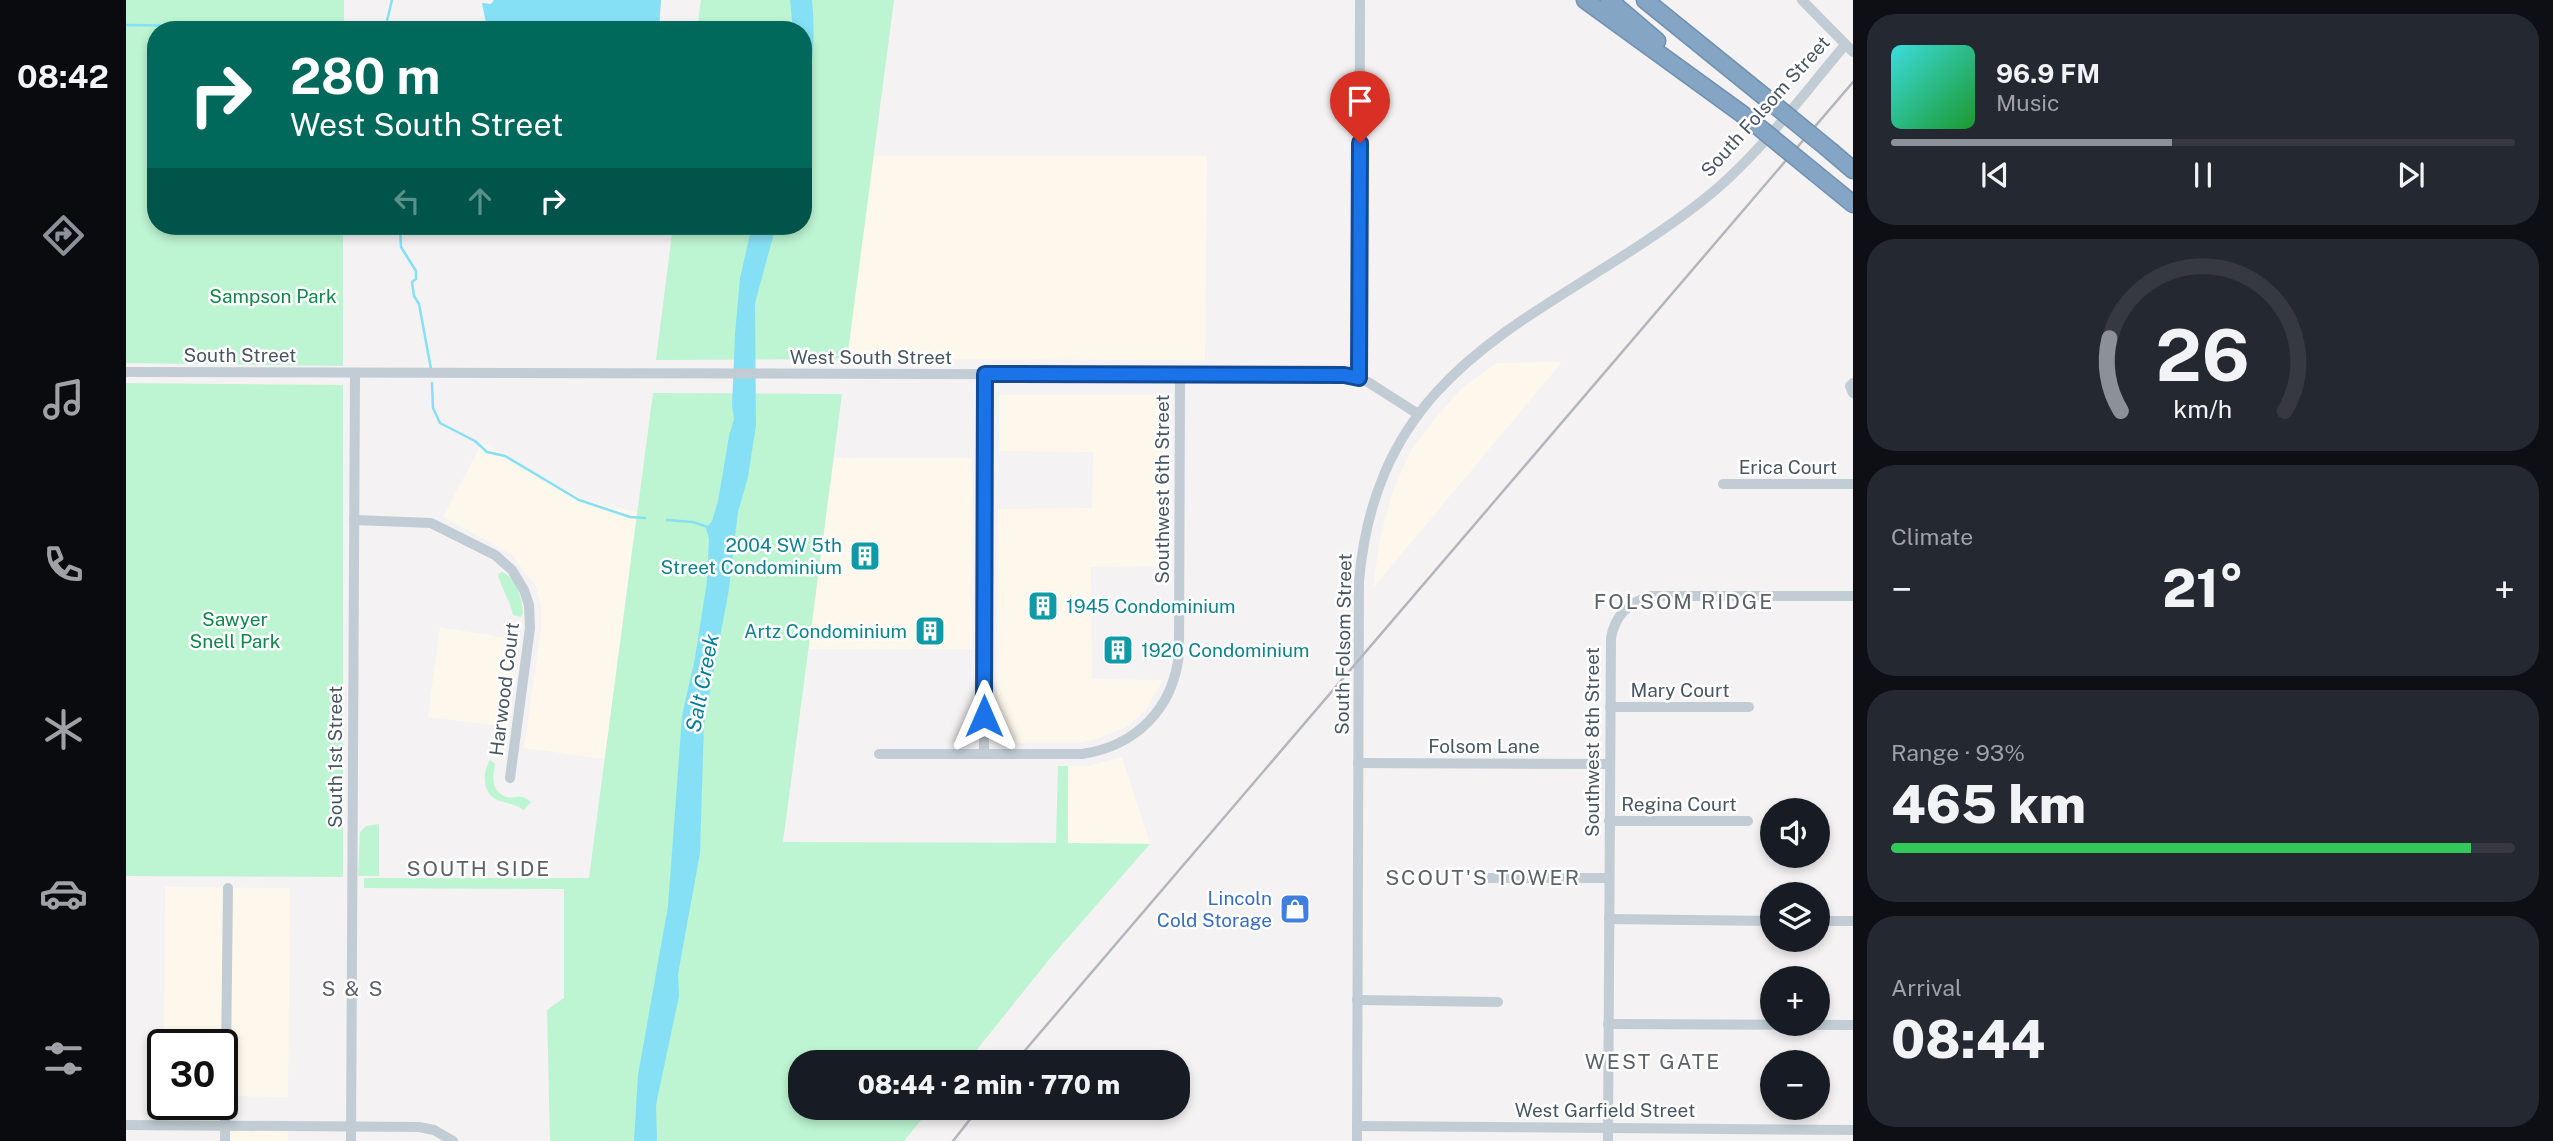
<!DOCTYPE html>
<html lang="en">
<head>
<meta charset="utf-8">
<style>
	body { margin:0; font-family:"Public Sans",sans-serif; background:#242831; color:#f1f3f6; height:100vh; display:flex; flex-direction:column; font-size:26px; white-space:nowrap }
	* { box-sizing:border-box; margin:0 }
	p { font-size:23px; color:#9ea1a6 }
	.icon { flex:none; width:38px; height:38px; fill:none; stroke:currentColor; stroke-width:2; stroke-linecap:round; stroke-linejoin:round }
	.map { position:relative; flex:1; overflow:hidden }
	.sheet { display:flex; flex-direction:column; gap:14px; padding:14px; background:#0d0f14; width:700px }
	.sheet>* { flex:none }
	.hud { position:absolute; left:21px; top:21px; width:665px; height:214px; border-radius:28px; box-shadow:0 4px 10px #0003; background:#00695c; color:#fff; overflow:hidden }
	.fabs { position:absolute; left:1634px; top:798px; display:grid; gap:14px }
	.fabs a { display:grid; place-items:center; width:70px; height:70px; border-radius:50%; background:#171b24; box-shadow:0 4px 10px #0003; font-size:35px }
	.speed { position:absolute; left:21px; top:1029px; display:flex; gap:14px; font-size:35px; font-weight:700; text-align:center }
	.speed>* { display:grid; place-content:center; width:91px; height:91px; border-radius:50%; background:#171b24; box-shadow:0 4px 10px #0003; line-height:1 }
	.speed .limit { border:4px solid #111; border-radius:10px; background:#fff; color:#111 }
	.pin { position:absolute; display:grid; place-items:center; width:60px; height:60px; color:#fff; margin:-72px -30px; border-radius:50% 50% 50% 0; rotate:-45deg; box-shadow:0 0 7px #0007 }
	.pin .icon { rotate:45deg }
	.me { position:absolute; width:77px; margin:-38px; rotate:0deg; stroke-linejoin:round; filter:drop-shadow(0 0 5px #0008) }
	.turn { display:flex; align-items:center; gap:24px; height:147px; padding:0 28px; font-size:32px }
	.turn .icon { width:91px; height:91px; stroke-width:2.5 }
	.turn b { display:block; font-size:49px; line-height:60px }
	.lanes { display:flex; align-items:center; height:66px; padding:0 28px; background:#0003; justify-content:center; gap:35px; direction:ltr }
	.lanes .off { opacity:.35 }
	.big { font-size:52px; font-weight:800; line-height:1.1 }
	.sheet .card { flex:1; display:flex; flex-direction:column; justify-content:center; gap:10px; min-width:0; padding:0 24px; border-radius:28px; background:#242831 }
	.sheet .dial { align-items:center; gap:0 }
	.dial svg { height:182px; overflow:visible; fill:none; stroke:#363941; stroke-width:7; stroke-linecap:round; text-anchor:middle }
	.dial text { fill:#f1f3f6; stroke:none }
	.song { display:flex; align-items:center; gap:21px }
	.cover { width:84px; height:84px; border-radius:10px; background:linear-gradient(135deg,hsl(180 70% 55%),hsl(130 70% 35%)) }
	.played { height:7px; border-radius:4px; background:linear-gradient(90deg,#8c9099 45%,#363941 45%) }
	.keys { display:flex; justify-content:space-around; direction:ltr }
	.heat { display:flex; justify-content:space-between; align-items:center; font-size:38px; direction:ltr }
	.charge { height:10px; border-radius:5px; background:linear-gradient(90deg,#34c759 93%,#363941 0) }
	.trip { position:absolute; left:662px; top:1050px; width:402px; height:70px; border-radius:28px; background:#171b24; box-shadow:0 4px 10px #0003; font-weight:800; line-height:70px; text-align:center }
	main { display:flex; flex:1; min-height:0 }
	.menu { display:flex; flex-direction:column; width:126px; justify-content:space-around; align-items:center; background:#090b0e; color:#9ea1a6 }
	.menu .icon { width:49px; height:49px }
	.menu .current { color:#8c9099 }
	.menu b { font-size:32px; color:#f1f3f6 }
	.map>svg:first-child { display:block }
	.commercial { fill:#fef8ec }
	.green { fill:#bdf4d2 }
	.water { fill:#86e0f5 }
	.lines { fill:none; stroke-linecap:round; stroke-linejoin:round }
	.stream { stroke:#86e0f5; stroke-width:2.5 }
	.highway-casing { stroke:#7090b1; stroke-width:19 }
	.minor { stroke:#c1ccd4; stroke-width:10 }
	.highway { stroke:#85a5c5; stroke-width:16 }
	.rail { stroke:#b3b7bd; stroke-width:2.5 }
	.highway-bridge-casing { stroke:#7090b1; stroke-width:19; stroke-linecap:butt }
	.highway-bridge { stroke:#85a5c5; stroke-width:16 }
	.route-casing { stroke:#114b97; stroke-width:18 }
	.route { stroke:#1a73e8; stroke-width:12 }
	.labels { text-anchor:middle; dominant-baseline:central; stroke-width:5; stroke-linejoin:round; paint-order:stroke }
	.street-label { font-size:19px; fill:#475662; stroke:#fff }
	.park-label { font-size:19px; fill:#0e8748; stroke:#fff }
	.culture-label { font-size:19px; fill:#0d838f; stroke:#fff; text-anchor:end }
	.shop-label { font-size:19px; fill:#366cbe; stroke:#fff; text-anchor:end }
	.neighbourhood-label { font-size:21px; letter-spacing:2px; fill:#5d6268; stroke:#fff }
	.water-label { font-size:21px; font-style:italic; fill:#037d9a; stroke:#fff }
</style>
</head>
<body>
<main>
<nav class="menu">
<b>08:42</b>
<svg class="icon current" aria-label="directions" viewBox="0 0 24 24"><path d="M12 3l9 9-9 9-9-9zM9 14v-3h6M13 9l2 2-2 2"/></svg>
<svg class="icon" aria-label="music" viewBox="0 0 24 24"><path d="M9 18V5l10-2v13"/><circle cx="6" cy="18" r="3"/><circle cx="16" cy="16" r="3"/></svg>
<svg class="icon" aria-label="phone" viewBox="0 0 24 24"><path d="M5 4h4l2 5-3 2q2 4 5 5l2-3 5 2v4C11 20 4 13 5 4z"/></svg>
<svg class="icon" aria-label="climate" viewBox="0 0 24 24"><path d="M12 3v18M4 7l16 10M4 17L20 7"/></svg>
<svg class="icon" aria-label="car" viewBox="0 0 24 24"><path d="M5 17H2v-5l4-1 3-4h7l3 4 3 1v5h-3M9 17h6M6 11h13"/><circle cx="7" cy="17" r="2"/><circle cx="17" cy="17" r="2"/></svg>
<svg class="icon" aria-label="filters" viewBox="0 0 24 24"><path d="M4 7h16M4 17h16"/><circle cx="9" cy="7" r="2"/><circle cx="15" cy="17" r="2"/></svg>
</nav>
<div class="map">
<svg width="1727" height="1141" viewBox="0 0 1727 1141">
	<rect width="100%" height="100%" fill="#f4f2f2"/>
	<g class="commercial">
		<polygon points="748,156 1081,156 1079,360 721,359"/>
		<polygon points="1436,362 1247,588 1254,538 1267,491 1285,450 1308,420 1335,389 1370,363"/>
		<polygon points="873,395 1043,395 1042,566 965,567 966,679 1037,680 1022,706 1012,717 998,728 971,739 950,743 871,743 872,509 966,508 967,452 873,451"/>
		<polygon points="356,443 460,501 511,512 479,759 398,748 415,630 415,605 410,586 385,554 317,517"/>
		<polygon points="708,458 846,458 846,649 683,649"/>
		<polygon points="314,627 393,640 382,727 302,717"/>
		<polygon points="996,757 1024,844 942,843 942,766 962,766"/>
		<polygon points="39,887 164,888 162,1097 100,1096 99,1126 162,1127 162,1141 99,1141 99,1127 37,1125 37,1104 96,1104 96,1045 38,1045"/>
	</g>
	<g class="green">
		<polygon points="0,0 218,0 218,30 30,30 30,226 217,226 217,366 0,363"/>
		<polygon points="575,0 768,0 721,359 530,360 547,226 677,226 677,30 571,30"/>
		<polygon points="0,383 217,385 217,877 0,876"/>
		<polygon points="527,393 716,394 657,842 930,843 932,766 942,766 942,843 1024,844 925,957 841,1062 674,1062 674,1108 805,1108 778,1141 424,1141 421,1010 438,998 438,889 238,888 238,878 463,878"/>
		<path d="M 376,572 C 391,578 396,599 397,613 L 395,617 L 387,615 C 384,600 375,588 372,574 Z"/>
		<path d="M 364,760 L 369,764 C 367,778 364,790 380,797 C 393,799 393,793 405,802 L 398,810 C 383,799 362,806 359,782 C 358,773 360,767 364,760 Z"/>
		<polygon points="253,824 253,876 232,876 234,832 240,826"/>
	</g>
	<g class="water">
		<polygon points="368,0 535,0 533,30 359,30 360,23 356,3 365,4"/>
		<path d="M 664,0 L 686,0 C 690,39 686,76 677,114 L 677,30 L 667,30 Z"/>
		<polygon points="626,226 650,226 629,303 630,425 622,477 612,512 603,589 578,724 574,853 552,974 553,996 530,1105 531,1141 508,1141 512,1075 542,906 556,716 569,658 581,581 583,539 580,528 586,521 592,501 603,436 608,419 606,406 609,334 614,278"/>
	</g>
	<g class="lines">
		<g class="stream">
			<polyline points="0,25 145,27 276,25 291,27 295,30"/>
			<polyline points="260,25 266,0"/>
			<polyline points="274,226 275,247 290,271 290,279 286,282 288,296 293,304 305,369"/>
			<polyline points="306,383 307,408 314,423 349,441 361,452 379,456 453,500 504,517 519,518"/>
			<polyline points="541,520 567,522 582,527"/>
		</g>
		<g class="highway-casing">
			<g id="highway">
				<polyline points="1459,0 1623,119"/>
				<polyline points="1483,0 1531,41"/>
				<polyline points="1519,0 1640,98"/>
				<polyline points="1706,152 1727,170"/>
				<polyline points="1689,173 1727,204"/>
			</g>
		</g>
		<g class="minor">
			<polyline points="1676,0 1727,52"/>
			<polyline points="0,372 1218,375 1242,382 1292,414"/>
			<polyline points="1233,378 1234,0"/>
			<polyline points="1727,383 1724,386 1727,393"/>
			<polyline points="1597,484 1727,484"/>
			<polyline points="228,520 305,523 369,555 386,570 398,590 403,605 404,628 384,778"/>
			<polyline points="1484,707 1623,707"/>
			<path d="M 753,754 L 956,754 C 1010,746 1047,709 1053,654 L 1054,376"/>
			<polyline points="858,754 859,374"/>
			<polyline points="1232,763 1484,764"/>
			<polyline points="1483,821 1622,821"/>
			<polyline points="1361,878 1483,878"/>
			<polyline points="1483,919 1647,921"/>
			<polyline points="1692,921 1727,921"/>
			<polyline points="1231,1000 1372,1002"/>
			<polyline points="1482,1024 1727,1025"/>
			<polyline points="0,1125 293,1127 308,1130 327,1141"/>
			<polyline points="1231,1126 1727,1130"/>
			<polyline points="99,1141 102,888"/>
			<polyline points="225,1141 229,373"/>
			<path d="M 1231,1141 L 1233,581 C 1253,355 1423,320 1576,201 C 1631,158 1674,98 1719,45"/>
			<path d="M 1482,1141 L 1485,638 C 1489,615 1503,602 1525,596 L 1727,596"/>
		</g>
		<use href="#highway" class="highway"/>
		<g class="rail">
			<polyline points="889,1062 1727,82"/>
			<polyline points="827,1141 853,1108"/>
		</g>
		<g class="highway-bridge-casing">
			<g id="highway-bridge">
				<polyline points="1640,98 1706,152"/>
				<polyline points="1623,119 1689,173"/>
			</g>
		</g>
		<use href="#highway-bridge" class="highway-bridge"/>
	</g>
	<g class="lines">
		<g class="route-casing">
			<polyline id="route" points="858,716 859,374 1218,375 1233,378 1234,143"/>
		</g>
		<use href="#route" class="route"/>
	</g>
	<defs>
		<g id="building-square" transform="scale(1.575)"><rect x="-9" y="-9" width="18" height="18" rx="4" fill="#0f9aa8" stroke="#fff"/><path d="M-4-6H4V6H1V3H-1V6H-4ZM-2.5-4.3h1.7v1.8h-1.7ZM.8-4.3h1.7v1.8H.8ZM-2.5-1h1.7V.8h-1.7ZM.8-1h1.7V.8H.8Z" fill="#fff"/></g>
		<g id="shop-square" transform="scale(1.575)"><rect x="-9" y="-9" width="18" height="18" rx="4" fill="#3f7fe0" stroke="#fff"/><path d="M-5-2.5h2.3a2.7 3.5 0 0 1 5.4 0H5L5.5 6h-11ZM-1.5-2.5h3a1.5 2.3 0 0 0-3 0Z" fill="#fff"/></g>
	</defs>
	<g fill-rule="evenodd">
		<use href="#building-square" x="739" y="556"/>
		<use href="#building-square" x="917" y="606"/>
		<use href="#building-square" x="804" y="631"/>
		<use href="#building-square" x="992" y="650"/>
		<use href="#shop-square" x="1169" y="909"/>
	</g>
	<g class="labels">
		<g class="street-label">
			<text transform="translate(1639 106) rotate(-48)">South Folsom Street</text>
			<text x="114" y="355">South Street</text>
			<text x="745" y="357">West South Street</text>
			<text x="1662" y="467">Erica Court</text>
			<text transform="translate(1036 489) rotate(-90)">Southwest 6th Street</text>
			<text transform="translate(1217 644) rotate(-89)">South Folsom Street</text>
			<text transform="translate(378 689) rotate(-83)">Harwood Court</text>
			<text x="1554" y="690">Mary Court</text>
			<text transform="translate(1466 742) rotate(-90)">Southwest 8th Street</text>
			<text x="1358" y="746">Folsom Lane</text>
			<text transform="translate(209 757) rotate(-90)">South 1st Street</text>
			<text x="1553" y="804">Regina Court</text>
			<text x="1479" y="1110">West Garfield Street</text>
		</g>
		<g class="park-label">
			<text x="147" y="296">Sampson Park</text>
			<text x="109" y="619">Sawyer<tspan x="109" dy="22">Snell Park</tspan></text>
		</g>
		<g class="culture-label">
			<text x="716" y="545">2004 SW 5th<tspan x="716" dy="22">Street Condominium</tspan></text>
			<text x="940" y="606" text-anchor="start">1945 Condominium</text>
			<text x="781" y="631">Artz Condominium</text>
			<text x="1015" y="650" text-anchor="start">1920 Condominium</text>
		</g>
		<g class="shop-label">
			<text x="1146" y="898">Lincoln<tspan x="1146" dy="22">Cold Storage</tspan></text>
		</g>
		<g class="neighbourhood-label">
			<text x="1558" y="601">FOLSOM RIDGE</text>
			<text x="353" y="868">SOUTH SIDE</text>
			<text x="1357" y="877">SCOUT'S TOWER</text>
			<text x="227" y="988">S &amp; S</text>
			<text x="1527" y="1061">WEST GATE</text>
		</g>
		<g class="water-label">
			<text transform="translate(576 683) rotate(-79)">Salt Creek</text>
		</g>
	</g>
</svg>
<div class="fabs">
<a><svg class="icon" aria-label="sound" viewBox="0 0 24 24"><path d="M4 9h4l5-4v14l-5-4H4zM17 9q2 3 0 6"/></svg></a>
<a><svg class="icon" aria-label="layers" viewBox="0 0 24 24"><path d="M12 4l9 5-9 5-9-5zM3 14l9 5 9-5"/></svg></a>
<a>+</a>
<a>−</a>
</div>
<div class="speed"><div class="limit">30</div></div>
<div class="pin" style="left:1234px;top:143px;background:#d93025"><svg class="icon" aria-label="arrive" viewBox="0 0 24 24"><path d="M6 21V4h12l-3 4 3 4H6"/></svg></div>
<svg class="me" style="left:858px;top:716px" viewBox="-20 -20 40 40"><path d="M0-17L14 15 0 8-14 15z" fill="#1a73e8" stroke="#fff" stroke-width="4"/></svg>
<div class="trip">08:44 · 2 min · 770 m</div>
<div class="hud">
<div class="turn"><svg class="icon" aria-label="right" viewBox="0 0 24 24"><path d="M7 20v-9h11M14 6l5 5-5 5"/></svg><div><b>280 m</b>West South Street</div></div>
<div class="lanes"><svg class="icon off" aria-label="left" viewBox="0 0 24 24"><path d="M17 20v-9H6M10 6l-5 5 5 5"/></svg><svg class="icon off" aria-label="ahead" viewBox="0 0 24 24"><path d="M12 20V5M6 11l6-6 6 6"/></svg><svg class="icon" aria-label="right" viewBox="0 0 24 24"><path d="M7 20v-9h11M14 6l5 5-5 5"/></svg></div>
</div>
</div>
<section class="sheet">
<div class="card">
<div class="song"><i class="cover"></i><div><b>96.9 FM</b><p>Music</p></div></div>
<div class="played"></div>
<div class="keys"><svg class="icon" aria-label="previous" viewBox="0 0 24 24"><path d="M18 5L8 12l10 7zM5 5v14"/></svg><svg class="icon" aria-label="pause" viewBox="0 0 24 24"><path d="M8 5v14M16 5v14"/></svg><svg class="icon" aria-label="next" viewBox="0 0 24 24"><path d="M6 5l10 7-10 7zM19 5v14"/></svg></div>
</div>
<div class="card dial"><svg viewBox="0 0 100 80">
<path d="M14 69A42 42 0 1 1 86 69"/>
<path d="M14 69A42 42 0 0 1 9 37" stroke="#8c9099"/>
<text x="50" y="56" font-size="32" font-weight="700">26</text>
<text x="50" y="72" font-size="11">km/h</text>
</svg></div>
<div class="card"><p>Climate</p>
<div class="heat"><a>−</a><b class="big">21°</b><a>+</a></div>
</div>
<div class="card"><p>Range · 93%</p><b class="big">465 km</b><div class="charge"></div></div>
<div class="card"><p>Arrival</p><b class="big">08:44</b></div>
</section>
</main>
</body>
</html>
